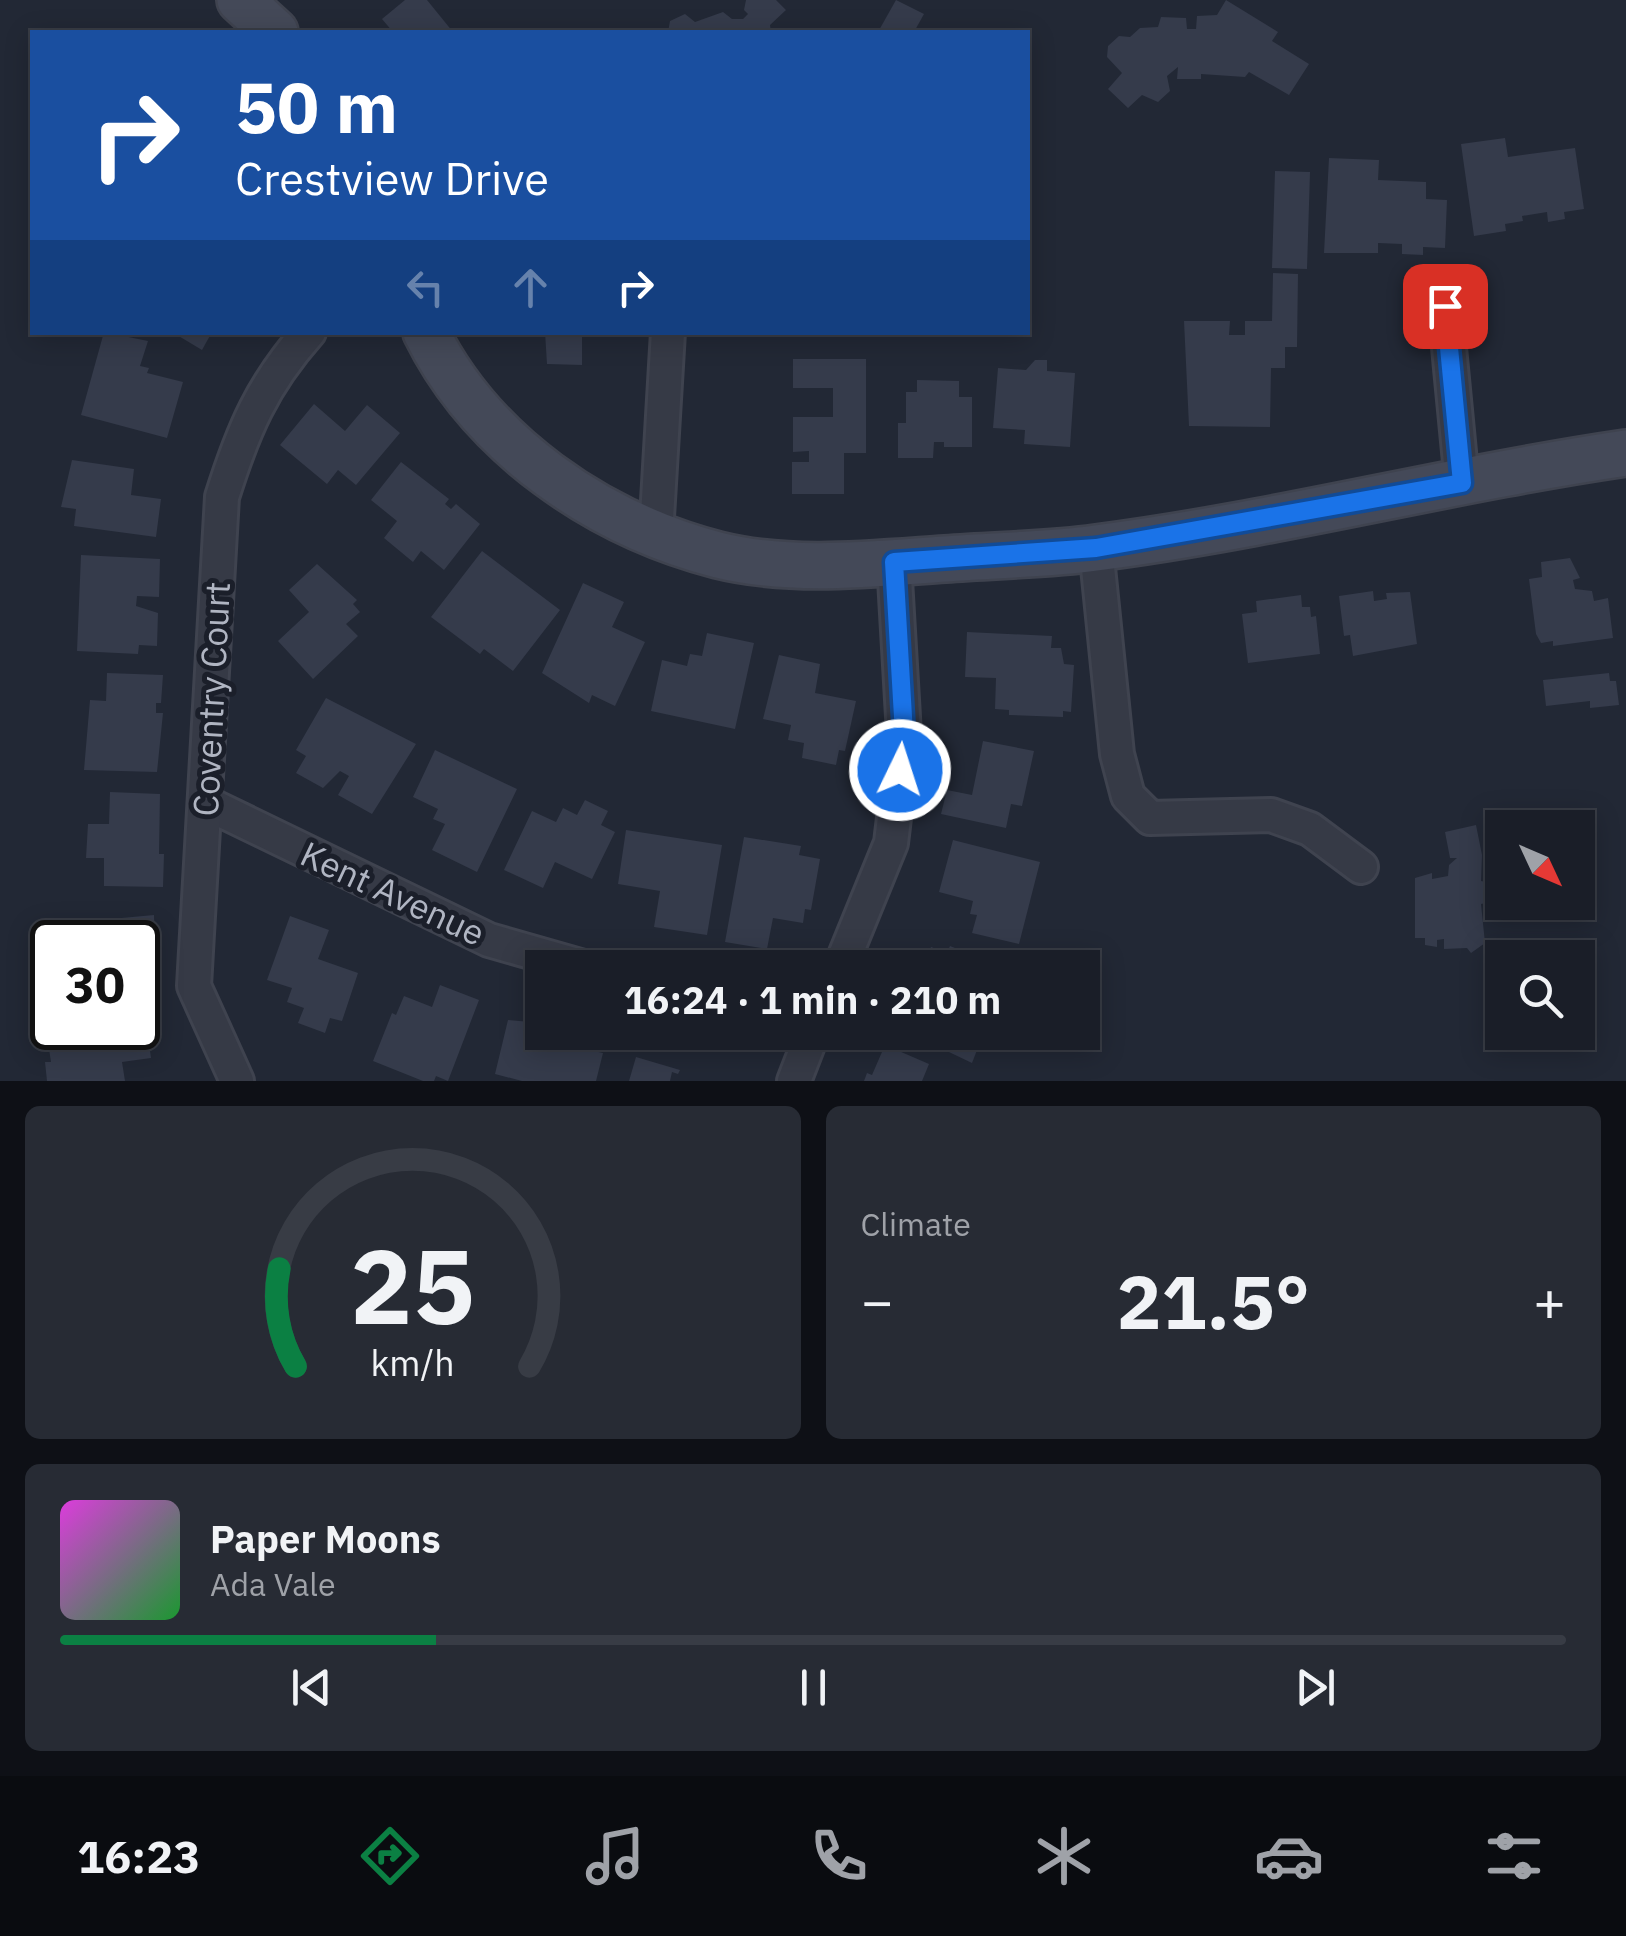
<!DOCTYPE html>
<html lang="en">
<head>
<meta charset="utf-8">
<style>
	body { margin:0; font-family:"IBM Plex Sans",sans-serif; background:#272b34; color:#f1f3f6; height:100vh; display:flex; flex-direction:column; font-size:38px; white-space:nowrap }
	* { box-sizing:border-box; margin:0 }
	p { font-size:32px; color:#9fa2a8 }
	.icon { flex:none; width:55px; height:55px; fill:none; stroke:currentColor; stroke-width:2; stroke-linecap:round; stroke-linejoin:round }
	.map { position:relative; height:1081px; overflow:hidden }
	.details { display:flex; flex-direction:column; gap:25px; padding:25px; background:#0e1016; flex:1 }
	.details>* { flex:none }
	.top-card { position:absolute; left:30px; top:30px; width:1000px; height:305px; border-radius:0px; box-shadow:0 5px 25px #0003,0 0 0 2px #383c45; background:#1a4fa0; color:#fff; overflow:hidden }
	.needle { width:65px; rotate:134deg }
	.buttons { position:absolute; left:1485px; top:810px; display:grid; gap:20px }
	.buttons a { display:grid; place-items:center; width:110px; height:110px; border-radius:0px; background:#1a1e28; box-shadow:0 5px 25px #0003,0 0 0 2px #383c45; font-size:50px }
	.speed { position:absolute; left:30px; top:920px; display:flex; gap:20px; font-size:50px; font-weight:700; text-align:center }
	.speed>* { display:grid; place-content:center; width:130px; height:130px; border-radius:50%; background:#1a1e28; box-shadow:0 5px 25px #0003,0 0 0 2px #383c45; line-height:1 }
	.speed .limit { border:5px solid #111; border-radius:15px; background:#fff; color:#111 }
	.pin { position:absolute; display:grid; place-items:center; width:85px; height:85px; color:#fff; margin:-42px; border-radius:20px; box-shadow:0 5px 15px #0006 }
	.me { position:absolute; width:110px; margin:-55px; rotate:4deg; stroke-linejoin:round; filter:drop-shadow(0 0 8px #0008) }
	.turn { display:flex; align-items:center; gap:35px; height:210px; padding:0 40px; font-size:45px }
	.turn .icon { width:130px; height:130px; stroke-width:2.5 }
	.turn b { display:block; font-size:70px; line-height:85px }
	.lanes { display:flex; align-items:center; height:95px; padding:0 40px; background:#0003; justify-content:center; gap:50px; direction:ltr }
	.lanes .off { opacity:.35 }
	.big { font-size:75px; font-weight:700; line-height:1.1 }
	.details .widget { flex:1; display:flex; flex-direction:column; justify-content:center; gap:15px; min-width:0; padding:0 35px; border-radius:15px; background:#272b34 }
	.details .dial { align-items:center; gap:0 }
	.dial svg { height:260px; overflow:visible; fill:none; stroke:#383c45; stroke-width:7; stroke-linecap:round; text-anchor:middle }
	.dial text { fill:#f1f3f6; stroke:none }
	.song { display:flex; align-items:center; gap:30px }
	.cover { width:120px; height:120px; border-radius:15px; background:linear-gradient(135deg,hsl(300 70% 55%),hsl(130 70% 35%)) }
	.played { height:10px; border-radius:5px; background:linear-gradient(90deg,#0b8043 25%,#383c45 25%) }
	.keys { display:flex; justify-content:space-around; direction:ltr }
	.heat { display:flex; justify-content:space-between; align-items:center; font-size:55px; direction:ltr }
	.details .tiles { flex:1; display:grid; gap:25px; grid-template-columns:1fr 1fr }
	.widget:last-child { grid-column:span 2 }
	.trip { position:absolute; left:525px; top:950px; width:575px; height:100px; border-radius:0px; background:#1a1e28; box-shadow:0 5px 25px #0003,0 0 0 2px #383c45; font-weight:700; line-height:100px; text-align:center }
	.tabs { display:flex; height:160px; justify-content:space-around; align-items:center; background:#0a0c10; color:#9fa2a8 }
	.tabs .icon { width:70px; height:70px }
	.tabs .on { color:#0b8043 }
	.tabs b { font-size:45px; color:#f1f3f6 }
	.map>svg:first-child { display:block }
	.building { fill:#353b4b }
	.lines { fill:none; stroke-linecap:round; stroke-linejoin:round }
	.street-casing { stroke:#3f434f; stroke-width:38 }
	.secondary-casing { stroke:#3f434f; stroke-width:50 }
	.street { stroke:#363a46; stroke-width:32 }
	.secondary { stroke:#444958; stroke-width:45 }
	.route-casing { stroke:#114b97; stroke-width:25 }
	.route { stroke:#1a73e8; stroke-width:18 }
	.labels { text-anchor:middle; dominant-baseline:central; stroke-width:10; stroke-linejoin:round; paint-order:stroke }
	.street-label { font-size:35px; fill:#b0b5c2; stroke:#1b1f2a }
</style>
</head>
<body>
<div class="map">
<svg width="1626" height="1081" viewBox="0 0 1626 1081">
	<rect width="100%" height="100%" fill="#222835"/>
	<g class="building">
		<polygon points="405,0 427,0 453,32 393,32 382,19"/>
		<polygon points="746,0 776,0 786,10 770,25 771,32 668,32 670,21 685,14 695,22 723,12 732,19 743,19 748,14 744,10"/>
		<polygon points="896,0 924,14 914,32 878,32"/>
		<polygon points="1226,0 1278,32 1272,41 1309,64 1289,95 1249,72 1245,77 1201,74 1201,79 1177,79 1178,67 1167,76 1170,91 1158,102 1142,95 1128,108 1108,89 1122,73 1107,57 1108,46 1119,36 1130,37 1140,28 1158,27 1161,17 1186,18 1187,29 1196,29 1197,16 1217,15"/>
		<polygon points="1505,138 1508,157 1575,148 1584,209 1564,212 1565,219 1548,222 1547,212 1522,216 1523,221 1505,224 1506,231 1474,236 1461,144"/>
		<polygon points="1329,158 1379,160 1378,180 1426,182 1426,199 1447,200 1445,248 1423,247 1423,255 1402,254 1402,244 1378,243 1378,253 1324,253"/>
		<polygon points="1275,171 1310,172 1307,269 1272,268"/>
		<polygon points="1273,273 1298,274 1297,347 1285,347 1285,368 1271,368 1270,427 1189,426 1184,321 1230,321 1229,335 1245,335 1245,321 1272,321"/>
		<polygon points="104,332 148,341 140,366 149,368 147,373 183,382 167,438 81,415"/>
		<polygon points="172,332 212,332 202,350"/>
		<polygon points="545,332 582,332 582,365 547,364"/>
		<polygon points="793,359 866,359 866,453 844,453 844,494 792,494 792,462 809,462 809,451 793,452 793,417 833,417 833,388 793,388"/>
		<polygon points="1035,360 1047,360 1047,371 1075,373 1070,447 1024,444 1025,430 993,428 998,368 1026,370"/>
		<polygon points="917,380 959,381 959,397 972,397 972,447 944,447 944,442 934,442 933,458 898,458 898,423 906,423 906,392 917,392"/>
		<polygon points="314,404 345,431 367,405 400,433 356,485 338,470 327,484 280,445"/>
		<polygon points="72,460 134,469 131,495 161,499 156,537 74,526 76,509 61,507"/>
		<polygon points="401,462 449,499 445,504 451,509 456,504 480,524 444,570 421,551 413,562 384,538 397,521 371,500"/>
		<polygon points="482,551 560,610 513,671 484,649 480,654 431,617"/>
		<polygon points="81,555 160,559 159,597 137,596 136,606 158,613 157,646 139,645 138,654 77,651"/>
		<polygon points="1570,558 1580,578 1573,580 1575,589 1592,591 1594,601 1608,598 1613,638 1553,646 1553,641 1541,643 1536,634 1529,579 1542,577 1541,562"/>
		<polygon points="317,564 357,600 353,604 360,612 346,624 358,636 313,679 278,641 309,612 289,590"/>
		<polygon points="583,583 624,602 612,627 645,642 615,706 592,695 589,703 542,673"/>
		<polygon points="1373,591 1374,601 1387,599 1386,593 1410,592 1417,644 1353,656 1350,635 1344,636 1339,596"/>
		<polygon points="1301,595 1302,607 1310,607 1311,617 1316,616 1320,654 1248,663 1242,614 1257,612 1256,601"/>
		<polygon points="967,632 1052,636 1051,648 1061,648 1064,664 1074,665 1071,712 1063,711 1063,717 1009,715 1009,710 995,709 996,678 965,677"/>
		<polygon points="707,633 754,643 735,729 651,711 662,660 687,666 690,654 702,656"/>
		<polygon points="779,655 820,664 815,693 856,701 845,751 839,750 836,765 802,758 804,743 788,740 791,725 763,719"/>
		<polygon points="107,673 163,675 161,703 156,703 156,713 163,713 157,772 84,770 90,700 106,701"/>
		<polygon points="1609,673 1610,681 1616,681 1619,705 1590,708 1590,701 1546,706 1543,680"/>
		<polygon points="326,698 416,744 372,814 338,795 349,776 340,771 323,788 296,773 306,756 296,750"/>
		<polygon points="983,741 1034,751 1022,806 1011,804 1006,828 941,814 947,790 972,795"/>
		<polygon points="435,750 517,789 477,872 432,850 445,824 433,819 438,809 413,797"/>
		<polygon points="110,792 160,794 159,854 164,854 163,887 104,886 104,858 86,858 88,824 109,824"/>
		<polygon points="585,800 608,811 601,825 615,832 592,879 555,862 543,888 504,870 532,811 556,822 563,808 577,815"/>
		<polygon points="1476,825 1482,855 1481,881 1486,882 1486,903 1481,904 1485,943 1471,953 1467,948 1444,949 1444,939 1437,940 1437,947 1425,945 1425,938 1415,938 1415,878 1432,873 1432,879 1448,876 1449,865 1457,858 1450,858 1445,832"/>
		<polygon points="626,830 722,845 707,935 654,927 660,891 618,884"/>
		<polygon points="744,837 801,846 799,855 820,859 811,910 805,909 803,923 773,918 767,949 725,942"/>
		<polygon points="953,840 1040,862 1019,944 972,933 977,915 970,914 973,901 939,892"/>
		<polygon points="154,915 155,955 138,955 138,942 89,942 89,921"/>
		<polygon points="290,916 329,930 318,959 358,973 342,1021 330,1018 325,1033 298,1023 304,1008 287,1002 292,988 267,980"/>
		<polygon points="950,946 1003,967 1003,968 923,968 931,947 947,953"/>
		<polygon points="440,985 479,1000 448,1081 436,1076 434,1081 423,1081 373,1061 392,1013 396,1015 404,996 432,1007"/>
		<polygon points="508,1020 542,1023 542,1032 575,1032 571,1046 603,1053 596,1081 522,1081 495,1074"/>
		<polygon points="146,1021 151,1058 122,1062 125,1081 47,1081 45,1062 51,1062 47,1036 138,1028 138,1022"/>
		<polygon points="907,1032 984,1032 972,1063"/>
		<polygon points="885,1045 929,1064 922,1081 864,1081 867,1073 872,1075"/>
		<polygon points="636,1057 680,1070 678,1074 672,1072 670,1081 629,1081"/>
	</g>
	<g class="lines">
		<g class="street-casing">
			<g id="street">
				<polyline points="1445,306 1462,483"/>
				<polyline points="656,534 668,332"/>
				<polyline points="1096,548 1117,754 1128,796 1150,818 1271,815 1310,829 1361,867"/>
				<polyline points="206,803 489,940 587,968"/>
				<polyline points="840,968 891,843 904,734 894,562"/>
				<path d="M 237,1081 L 194,986 L 222,497 C 243,430 262,385 309,332"/>
				<polyline points="794,1081 813,1032"/>
			</g>
		</g>
		<g class="secondary-casing">
			<g id="secondary">
				<polyline points="240,0 275,32"/>
				<path d="M 426,332 C 482,445 598,524 718,555 C 790,573 872,564 945,559 C 995,555 1046,555 1096,548 C 1274,525 1449,479 1626,453"/>
			</g>
		</g>
		<use href="#street" class="street"/>
		<use href="#secondary" class="secondary"/>
	</g>
	<g class="lines">
		<g class="route-casing">
			<polyline id="route" points="900,770 904,734 894,562 1096,548 1462,483 1445,306"/>
		</g>
		<use href="#route" class="route"/>
	</g>
	<g class="labels">
		<g class="street-label">
			<text transform="translate(211 699) rotate(-87)">Coventry Court</text>
			<text transform="translate(393 893) rotate(25)">Kent Avenue</text>
		</g>
	</g>
</svg>
<div class="buttons">
<a><svg class="needle" viewBox="-14 -14 28 28"><path d="M0-13l5 13h-10z" fill="#e53935"/><path d="M0 13l5-13h-10z" fill="#9fa2a8"/></svg></a>
<a><svg class="icon" aria-label="search" viewBox="0 0 24 24"><circle cx="10" cy="10" r="6"/><path d="M15 15l6 6"/></svg></a>
</div>
<div class="speed"><div class="limit">30</div></div>
<div class="pin" style="left:1445px;top:306px;background:#d93025"><svg class="icon" aria-label="arrive" viewBox="0 0 24 24"><path d="M6 21V4h12l-3 4 3 4H6"/></svg></div>
<svg class="me" style="left:900px;top:770px" viewBox="-20 -20 40 40"><circle r="17" fill="#1a73e8" stroke="#fff" stroke-width="3"/><path d="M0-11L8 9 0 5-8 9z" fill="#fff"/></svg>
<div class="trip">16:24 · 1 min · 210 m</div>
<div class="top-card">
<div class="turn"><svg class="icon" aria-label="right" viewBox="0 0 24 24"><path d="M7 20v-9h11M14 6l5 5-5 5"/></svg><div><b>50 m</b>Crestview Drive</div></div>
<div class="lanes"><svg class="icon off" aria-label="left" viewBox="0 0 24 24"><path d="M17 20v-9H6M10 6l-5 5 5 5"/></svg><svg class="icon off" aria-label="ahead" viewBox="0 0 24 24"><path d="M12 20V5M6 11l6-6 6 6"/></svg><svg class="icon" aria-label="right" viewBox="0 0 24 24"><path d="M7 20v-9h11M14 6l5 5-5 5"/></svg></div>
</div>
</div>
<section class="details">
<div class="tiles">
<div class="widget dial"><svg viewBox="0 0 100 80">
<path d="M14 69A42 42 0 1 1 86 69"/>
<path d="M14 69A42 42 0 0 1 9 39" stroke="#0b8043"/>
<text x="50" y="56" font-size="32" font-weight="700">25</text>
<text x="50" y="72" font-size="11">km/h</text>
</svg></div>
<div class="widget"><p>Climate</p>
<div class="heat"><a>−</a><b class="big">21.5°</b><a>+</a></div>
</div>
<div class="widget">
<div class="song"><i class="cover"></i><div><b>Paper Moons</b><p>Ada Vale</p></div></div>
<div class="played"></div>
<div class="keys"><svg class="icon" aria-label="previous" viewBox="0 0 24 24"><path d="M18 5L8 12l10 7zM5 5v14"/></svg><svg class="icon" aria-label="pause" viewBox="0 0 24 24"><path d="M8 5v14M16 5v14"/></svg><svg class="icon" aria-label="next" viewBox="0 0 24 24"><path d="M6 5l10 7-10 7zM19 5v14"/></svg></div>
</div>
</div>
</section>
<nav class="tabs">
<b>16:23</b>
<svg class="icon on" aria-label="directions" viewBox="0 0 24 24"><path d="M12 3l9 9-9 9-9-9zM9 14v-3h6M13 9l2 2-2 2"/></svg>
<svg class="icon" aria-label="music" viewBox="0 0 24 24"><path d="M9 18V5l10-2v13"/><circle cx="6" cy="18" r="3"/><circle cx="16" cy="16" r="3"/></svg>
<svg class="icon" aria-label="phone" viewBox="0 0 24 24"><path d="M5 4h4l2 5-3 2q2 4 5 5l2-3 5 2v4C11 20 4 13 5 4z"/></svg>
<svg class="icon" aria-label="climate" viewBox="0 0 24 24"><path d="M12 3v18M4 7l16 10M4 17L20 7"/></svg>
<svg class="icon" aria-label="car" viewBox="0 0 24 24"><path d="M5 17H2v-5l4-1 3-4h7l3 4 3 1v5h-3M9 17h6M6 11h13"/><circle cx="7" cy="17" r="2"/><circle cx="17" cy="17" r="2"/></svg>
<svg class="icon" aria-label="filters" viewBox="0 0 24 24"><path d="M4 7h16M4 17h16"/><circle cx="9" cy="7" r="2"/><circle cx="15" cy="17" r="2"/></svg>
</nav>
</body>
</html>
